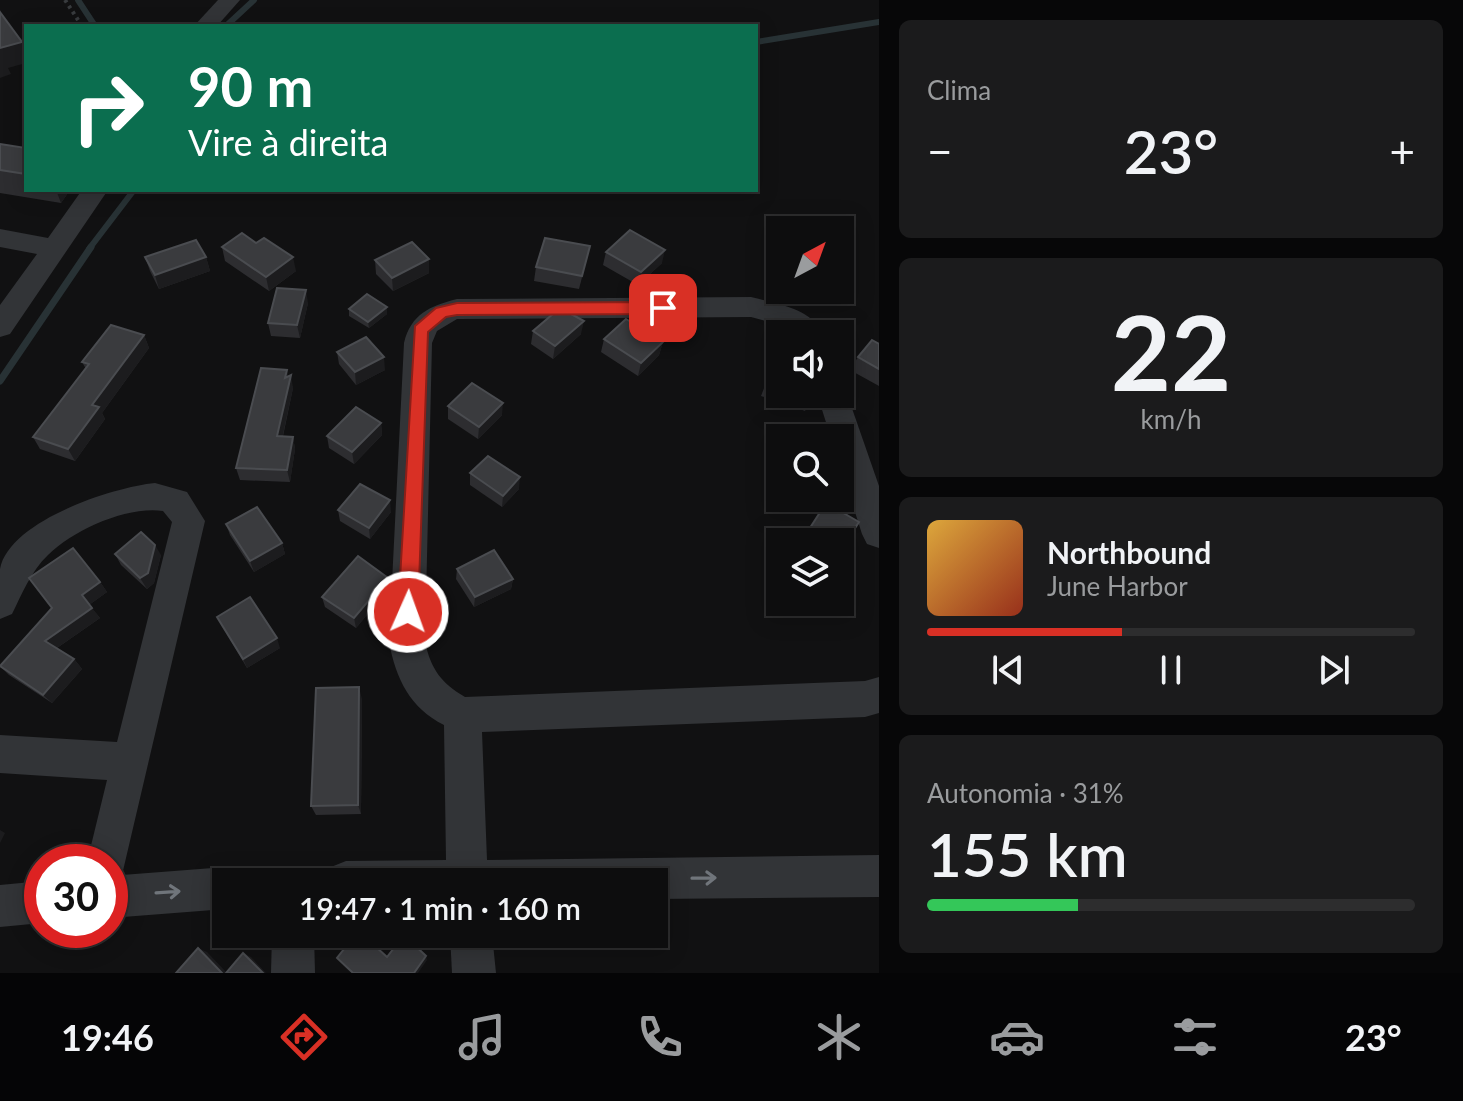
<!DOCTYPE html>
<html lang="pt">
<head>
<meta charset="utf-8">
<style>
	body { margin:0; font-family:Lato,sans-serif; background:#1b1b1c; color:#f1f3f6; height:100vh; display:flex; flex-direction:column; font-size:30px; white-space:nowrap }
	* { box-sizing:border-box; margin:0 }
	p { font-size:26px; color:#9a9c9e }
	.icon { flex:none; width:44px; height:44px; fill:none; stroke:currentColor; stroke-width:2; stroke-linecap:round; stroke-linejoin:round }
	.map { position:relative; flex:1; overflow:hidden }
	.details { display:flex; flex-direction:column; gap:20px; padding:20px; background:#070708; width:584px }
	.details>* { flex:none }
	.hud { position:absolute; left:24px; top:24px; width:734px; height:168px; border-radius:0px; box-shadow:0 4px 20px #0003,0 0 0 2px #2d2d2e; background:#0b6e4f; color:#fff; overflow:hidden }
	.needle { width:52px; rotate:41deg }
	.controls { position:absolute; left:766px; top:216px; display:grid; gap:16px }
	.controls a { display:grid; place-items:center; width:88px; height:88px; border-radius:0px; background:#0d0d0e; box-shadow:0 4px 20px #0003,0 0 0 2px #2d2d2e; font-size:40px }
	.speed { position:absolute; left:24px; top:844px; display:flex; gap:16px; font-size:40px; font-weight:700; text-align:center }
	.speed>* { display:grid; place-content:center; width:104px; height:104px; border-radius:50%; background:#0d0d0e; box-shadow:0 4px 20px #0003,0 0 0 2px #2d2d2e; line-height:1 }
	.speed .limit { border:12px solid #d22; background:#fff; color:#111 }
	.pin { position:absolute; display:grid; place-items:center; width:68px; height:68px; color:#fff; margin:-34px; border-radius:16px; box-shadow:0 4px 12px #0006 }
	.me { position:absolute; width:88px; margin:-44px; rotate:2deg; stroke-linejoin:round; filter:drop-shadow(0 0 6px #0008) }
	.turn { display:flex; align-items:center; gap:28px; height:168px; padding:0 32px; font-size:36px }
	.turn .icon { width:104px; height:104px; stroke-width:2.5 }
	.turn b { display:block; font-size:56px; line-height:68px }
	.big { font-size:60px; font-weight:600; line-height:1.1 }
	.details .tile { flex:1; display:flex; flex-direction:column; justify-content:center; gap:12px; min-width:0; padding:0 28px; border-radius:12px; background:#1b1b1c }
	.details .dial { align-items:center; gap:0 }
	.dial b { font-size:104px; line-height:1 }
	.song { display:flex; align-items:center; gap:24px }
	.cover { width:96px; height:96px; border-radius:12px; background:linear-gradient(135deg,hsl(40 70% 55%),hsl(10 70% 35%)) }
	.played { height:8px; border-radius:4px; background:linear-gradient(90deg,#d93025 40%,#2d2d2e 40%) }
	.keys { display:flex; justify-content:space-around; direction:ltr }
	.heat { display:flex; justify-content:space-between; align-items:center; font-size:44px; direction:ltr }
	.charge { height:12px; border-radius:6px; background:linear-gradient(90deg,#34c759 31%,#2d2d2e 0) }
	.trip { position:absolute; left:212px; top:868px; width:456px; height:80px; border-radius:0px; background:#0d0d0e; box-shadow:0 4px 20px #0003,0 0 0 2px #2d2d2e; font-weight:600; line-height:80px; text-align:center }
	.tabs { display:flex; height:128px; justify-content:space-around; align-items:center; background:#050506; color:#9a9c9e }
	.tabs .icon { width:56px; height:56px }
	.tabs .current { color:#d93025 }
	.tabs b { font-size:36px; color:#f1f3f6 }
	main { display:flex; flex:1; min-height:0 }
	.map>svg:first-child { display:block }
	.lines { fill:none; stroke-linecap:round; stroke-linejoin:round }
	.stream-far1 { stroke:#283235; stroke-width:6 }
	.stream { stroke:#283235; stroke-width:7 }
	.path { stroke:#383b3e; stroke-width:4; stroke-dasharray:3 4; stroke-linecap:butt }
	.minor { fill:#323437; fill-rule:evenodd }
	.wall { fill:#2d2d30 }
	.shaded-wall { fill:#1c1c1e }
	.building { fill:#3a3b3e; stroke:#4a4c50; stroke-width:2 }
	.oneway { stroke:#70757b }
	.route { fill:#d93025; stroke:#8d1f18; stroke-width:2 }
</style>
</head>
<body>
<main>
<div class="map">
<svg width="879" height="973" viewBox="0 0 879 973">
	<rect width="100%" height="100%" fill="#111112"/>
	<g class="lines">
		<g class="stream-far1">
			<polyline points="78,0 95,26"/>
			<polyline points="226,26 254,0"/>
			<polyline points="756,42 879,22"/>
			<polyline points="89,249 134,190"/>
		</g>
		<polyline class="stream" points="0,381 91,247"/>
		<polyline class="path" points="65,0 82,26"/>
		<g class="minor">
			<polygon points="218,0 240,0 217,26 194,26"/>
			<polygon points="82,190 108,190 10,334 0,337 0,305 37,254 0,247 0,229 48,238"/>
			<path d="M 751,297 C 778,304 810,308 824,334 L 791,334 L 780,325 L 751,317 L 457,319 L 437,331 L 432,343 L 425,642 C 431,669 441,683 465,697 L 865,681 L 879,677 L 879,713 L 865,717 L 482,732 L 487,860 L 879,855 L 879,897 L 654,899 L 654,882 L 325,882 L 331,867 L 346,861 L 446,860 L 444,725 C 410,708 396,679 389,642 L 404,343 C 411,314 430,306 457,299 Z"/>
			<polygon points="840,385 847,394 879,486 879,548 867,544 862,534 840,465 840,438 831,438 817,394 840,394"/>
			<path d="M 155,483 L 187,492 L 205,521 L 122,875 L 226,867 L 241,873 L 244,882 L 226,882 L 226,909 L 110,918 L 110,862 L 87,862 L 107,780 L 0,773 L 0,735 L 117,742 L 172,522 L 163,511 C 126,506 74,530 48,555 C 31,571 22,594 12,614 L 0,619 C 0,603 0,585 0,569 C 9,521 113,487 155,483 Z"/>
			<polygon points="42,881 42,923 0,927 0,885"/>
			<polygon points="272,934 314,934 315,973 271,973"/>
			<polygon points="450,934 492,934 496,973 452,973"/>
		</g>
	</g>
	<g class="wall">
		<polygon points="0,144 26,148 26,190 70,190 61,203 0,193"/>
		<polygon points="590,246 579,289 534,281 536,267"/>
		<polygon points="222,247 296,271 269,291 225,261"/>
		<polygon points="606,252 662,263 638,285 603,265"/>
		<polygon points="145,257 206,257 210,271 159,289 150,271"/>
		<polygon points="375,260 429,273 393,291 376,274"/>
		<polygon points="308,303 300,338 271,336 268,323"/>
		<polygon points="387,307 387,314 369,328 349,316 349,309"/>
		<polygon points="533,331 581,334 553,359 531,344"/>
		<polygon points="144,335 149,348 102,413 105,419 75,461 40,449 33,437 86,369 82,362"/>
		<polygon points="604,339 663,342 659,355 638,376 601,352"/>
		<polygon points="879,344 879,386 850,370 858,357"/>
		<polygon points="337,352 385,370 356,385 339,364"/>
		<polygon points="774,362 780,364 780,394 813,394 805,411 761,396"/>
		<polygon points="288,376 293,388 283,436 293,437 295,449 290,482 240,480 236,468"/>
		<polygon points="448,406 502,415 478,439 448,419"/>
		<polygon points="381,423 382,435 354,464 329,448 327,436"/>
		<polygon points="470,473 519,489 502,507 470,485"/>
		<polygon points="826,503 859,522 840,552 840,542 801,542"/>
		<polygon points="338,510 391,512 370,539 340,521"/>
		<polygon points="226,524 282,543 285,554 254,572 230,535"/>
		<polygon points="115,554 161,555 154,583 147,589 121,565"/>
		<polygon points="457,569 513,579 511,589 474,607 456,579"/>
		<polygon points="100,582 107,592 89,605 100,618 57,648 74,659 82,669 52,703 9,675 0,666"/>
		<polygon points="389,588 356,628 325,607 322,597"/>
		<polygon points="217,617 280,648 247,668"/>
		<polygon points="362,699 361,814 316,815 311,806"/>
	</g>
	<g class="shaded-wall">
		<polygon points="22,42 26,53 26,63 8,68 11,74 0,78 0,48"/>
		<polygon points="56,190 70,190 61,203"/>
		<polygon points="665,250 662,263 638,285 641,272"/>
		<polygon points="206,257 210,271 159,289 155,275"/>
		<polygon points="293,257 296,271 269,291 266,277"/>
		<polygon points="429,259 429,273 393,291 392,278"/>
		<polygon points="306,290 308,303 300,338 297,325"/>
		<polygon points="387,307 387,314 369,328 368,322"/>
		<polygon points="584,321 581,334 553,359 555,346"/>
		<polygon points="144,335 149,348 102,413 105,419 75,461 68,449 92,405"/>
		<polygon points="663,342 659,355 638,376 641,363"/>
		<polygon points="384,357 385,370 356,385 355,372"/>
		<polygon points="287,370 289,381 291,375 293,388 280,448 277,436"/>
		<polygon points="503,403 502,415 478,439 479,427"/>
		<polygon points="381,423 382,435 354,464 352,452"/>
		<polygon points="293,437 295,449 290,482 287,470"/>
		<polygon points="520,477 519,489 502,507 503,496"/>
		<polygon points="390,500 391,512 370,539 369,528"/>
		<polygon points="282,543 285,554 254,572 250,561"/>
		<polygon points="155,545 161,555 154,583 147,589 140,578"/>
		<polygon points="388,578 389,588 356,628 354,618"/>
		<polygon points="513,579 511,589 474,607 475,597"/>
		<polygon points="100,582 107,592 89,605 82,595"/>
		<polygon points="92,608 100,618 54,650 45,641"/>
		<polygon points="277,638 280,648 247,668 243,659"/>
		<polygon points="74,659 82,669 52,703 43,695"/>
		<polygon points="359,687 362,699 361,814 358,805"/>
		<polygon points="0,830 5,833 0,843"/>
		<polygon points="198,948 207,952 227,973 222,973"/>
		<polygon points="243,953 251,957 266,973 263,973"/>
		<polygon points="426,956 427,960 418,973 414,973"/>
	</g>
	<g class="building">
		<polygon points="0,12 22,42 0,48"/>
		<polygon points="0,144 26,148 26,174 0,170"/>
		<polygon points="630,230 665,250 641,272 606,252"/>
		<polygon points="242,233 256,243 264,238 293,257 266,277 222,247"/>
		<polygon points="545,238 590,246 582,276 536,267"/>
		<polygon points="196,240 206,257 155,275 145,257"/>
		<polygon points="412,242 429,259 392,278 375,260"/>
		<polygon points="277,288 306,290 297,325 268,323"/>
		<polygon points="367,294 387,307 368,322 349,309"/>
		<polygon points="560,308 584,321 555,346 533,331"/>
		<polygon points="626,319 663,342 641,363 604,339"/>
		<polygon points="111,325 144,335 92,405 99,407 68,449 33,437 89,364 82,362"/>
		<polygon points="366,337 384,357 355,372 337,352"/>
		<polygon points="872,340 879,344 879,369 858,357"/>
		<polygon points="774,362 780,364 780,388 767,383"/>
		<polygon points="261,368 287,370 285,378 291,375 277,436 293,437 287,470 236,468"/>
		<polygon points="472,383 503,403 479,427 448,406"/>
		<polygon points="799,394 813,394 812,398"/>
		<polygon points="356,407 381,423 352,452 327,436"/>
		<polygon points="807,428 825,438 800,438"/>
		<polygon points="488,456 520,477 503,496 470,473"/>
		<polygon points="360,484 390,500 369,528 338,510"/>
		<polygon points="826,503 859,522 840,551 840,542 810,542 814,535 808,531"/>
		<polygon points="257,507 282,543 250,561 226,524"/>
		<polygon points="141,532 155,545 148,573 140,578 115,554"/>
		<polygon points="73,548 100,582 82,595 92,608 45,641 74,659 43,695 0,666 52,608 29,578"/>
		<polygon points="494,550 513,579 475,597 457,569"/>
		<polygon points="358,556 388,578 354,618 322,597"/>
		<polygon points="250,597 277,638 243,659 217,617"/>
		<polygon points="359,687 358,805 311,806 316,688"/>
		<polygon points="356,934 362,934 387,957 404,935 426,956 414,973 353,973 337,958"/>
		<polygon points="198,948 222,973 176,973"/>
		<polygon points="243,953 263,973 226,973"/>
	</g>
	<defs><path id="oneway-shaft" d="M-6 0H5M1.5-3L5.5 0L1.5 3" fill="none" stroke-width="1.6" stroke-linecap="round" stroke-linejoin="round" transform="scale(2)"/></defs>
	<g class="oneway">
		<use href="#oneway-shaft" transform="translate(704 878) rotate(-1)"/>
		<use href="#oneway-shaft" transform="translate(168 892) rotate(-4)"/>
	</g>
	<polygon class="route" points="663,302 671,308 663,314 457,315 446,317 428,332 418,612 415,619 408,621 401,619 398,612 415,326 436,308 457,303"/>
</svg>
<div class="controls">
<a><svg class="needle" viewBox="-14 -14 28 28"><path d="M0-13l5 13h-10z" fill="#e53935"/><path d="M0 13l5-13h-10z" fill="#9a9c9e"/></svg></a>
<a><svg class="icon" aria-label="sound" viewBox="0 0 24 24"><path d="M4 9h4l5-4v14l-5-4H4zM17 9q2 3 0 6"/></svg></a>
<a><svg class="icon" aria-label="search" viewBox="0 0 24 24"><circle cx="10" cy="10" r="6"/><path d="M15 15l6 6"/></svg></a>
<a><svg class="icon" aria-label="layers" viewBox="0 0 24 24"><path d="M12 4l9 5-9 5-9-5zM3 14l9 5 9-5"/></svg></a>
</div>
<div class="speed"><div class="limit">30</div></div>
<div class="pin" style="left:663px;top:308px;background:#d93025"><svg class="icon" aria-label="arrive" viewBox="0 0 24 24"><path d="M6 21V4h12l-3 4 3 4H6"/></svg></div>
<svg class="me" style="left:408px;top:612px" viewBox="-20 -20 40 40"><circle r="17" fill="#d93025" stroke="#fff" stroke-width="3"/><path d="M0-11L8 9 0 5-8 9z" fill="#fff"/></svg>
<div class="trip">19:47 · 1 min · 160 m</div>
<div class="hud">
<div class="turn"><svg class="icon" aria-label="right" viewBox="0 0 24 24"><path d="M7 20v-9h11M14 6l5 5-5 5"/></svg><div><b>90 m</b>Vire à direita</div></div>
</div>
</div>
<section class="details">
<div class="tile"><p>Clima</p>
<div class="heat"><a>−</a><b class="big">23°</b><a>+</a></div>
</div>
<div class="tile dial"><b>22</b><p>km/h</p></div>
<div class="tile">
<div class="song"><i class="cover"></i><div><b>Northbound</b><p>June Harbor</p></div></div>
<div class="played"></div>
<div class="keys"><svg class="icon" aria-label="previous" viewBox="0 0 24 24"><path d="M18 5L8 12l10 7zM5 5v14"/></svg><svg class="icon" aria-label="pause" viewBox="0 0 24 24"><path d="M8 5v14M16 5v14"/></svg><svg class="icon" aria-label="next" viewBox="0 0 24 24"><path d="M6 5l10 7-10 7zM19 5v14"/></svg></div>
</div>
<div class="tile"><p>Autonomia · 31%</p><b class="big">155 km</b><div class="charge"></div></div>
</section>
</main>
<nav class="tabs">
<b>19:46</b>
<svg class="icon current" aria-label="directions" viewBox="0 0 24 24"><path d="M12 3l9 9-9 9-9-9zM9 14v-3h6M13 9l2 2-2 2"/></svg>
<svg class="icon" aria-label="music" viewBox="0 0 24 24"><path d="M9 18V5l10-2v13"/><circle cx="6" cy="18" r="3"/><circle cx="16" cy="16" r="3"/></svg>
<svg class="icon" aria-label="phone" viewBox="0 0 24 24"><path d="M5 4h4l2 5-3 2q2 4 5 5l2-3 5 2v4C11 20 4 13 5 4z"/></svg>
<svg class="icon" aria-label="climate" viewBox="0 0 24 24"><path d="M12 3v18M4 7l16 10M4 17L20 7"/></svg>
<svg class="icon" aria-label="car" viewBox="0 0 24 24"><path d="M5 17H2v-5l4-1 3-4h7l3 4 3 1v5h-3M9 17h6M6 11h13"/><circle cx="7" cy="17" r="2"/><circle cx="17" cy="17" r="2"/></svg>
<svg class="icon" aria-label="filters" viewBox="0 0 24 24"><path d="M4 7h16M4 17h16"/><circle cx="9" cy="7" r="2"/><circle cx="15" cy="17" r="2"/></svg>
<b>23°</b>
</nav>
</body>
</html>
